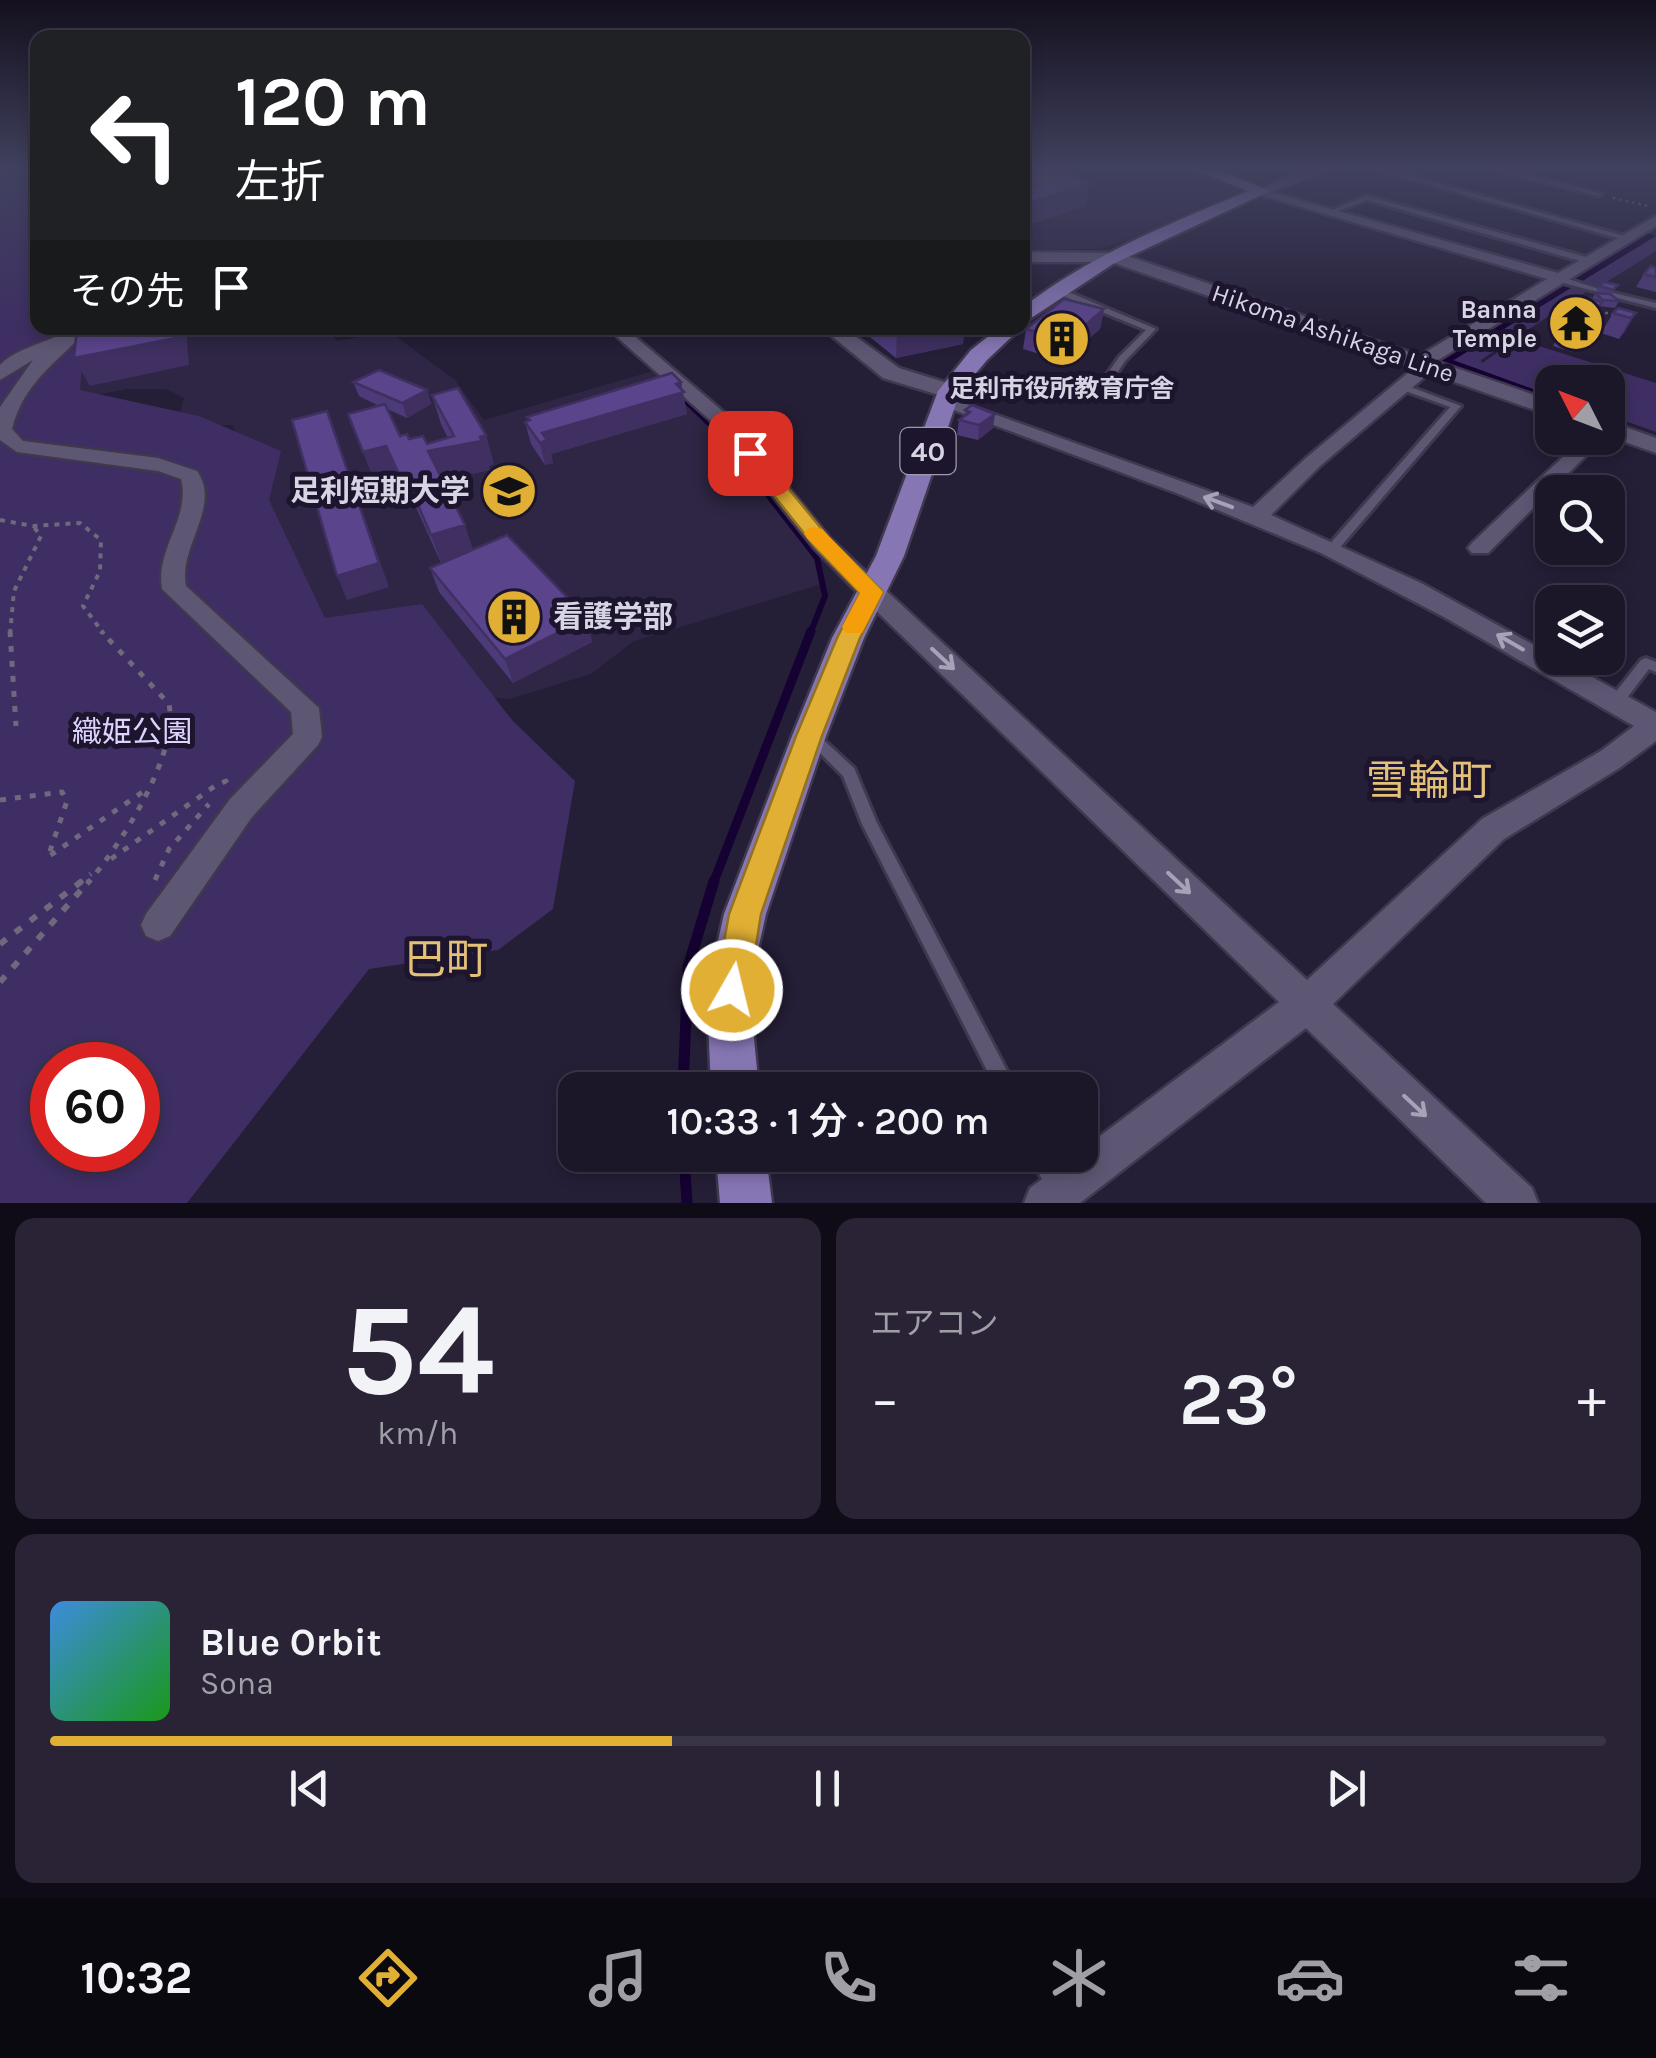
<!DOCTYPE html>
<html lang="ja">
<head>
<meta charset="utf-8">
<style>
	body { margin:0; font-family:Karla,"Noto Sans JP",sans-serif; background:#292335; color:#f1f3f6; height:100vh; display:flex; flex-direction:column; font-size:38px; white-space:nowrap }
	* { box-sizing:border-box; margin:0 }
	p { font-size:32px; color:#a09fa8 }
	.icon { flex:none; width:55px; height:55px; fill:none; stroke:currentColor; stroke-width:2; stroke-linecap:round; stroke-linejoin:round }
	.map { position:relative; height:1203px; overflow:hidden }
	.sheet { display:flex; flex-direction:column; gap:15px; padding:15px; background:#0f0c17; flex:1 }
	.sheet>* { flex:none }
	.banner { position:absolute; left:30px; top:30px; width:1000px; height:305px; border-radius:20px; box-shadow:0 5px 15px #0003,0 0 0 2px #3a3546; background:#202124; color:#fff; overflow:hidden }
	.needle { width:65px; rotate:312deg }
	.controls { position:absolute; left:1535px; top:365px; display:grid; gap:20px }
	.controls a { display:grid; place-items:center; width:90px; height:90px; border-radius:20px; background:#1c1629; box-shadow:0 5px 15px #0003,0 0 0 2px #3a3546; font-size:50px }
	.speed { position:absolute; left:30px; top:1042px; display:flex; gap:20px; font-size:50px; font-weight:700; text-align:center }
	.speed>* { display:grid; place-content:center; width:130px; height:130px; border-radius:50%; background:#1c1629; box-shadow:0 5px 15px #0003,0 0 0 2px #3a3546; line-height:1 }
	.speed .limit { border:15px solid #d22; background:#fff; color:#111 }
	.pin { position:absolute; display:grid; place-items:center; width:85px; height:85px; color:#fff; margin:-42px; border-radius:20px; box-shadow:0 5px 15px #0006 }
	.me { position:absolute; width:110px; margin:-55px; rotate:8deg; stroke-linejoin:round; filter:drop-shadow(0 0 8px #0008) }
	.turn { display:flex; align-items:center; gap:35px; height:210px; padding:0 40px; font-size:45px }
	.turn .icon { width:130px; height:130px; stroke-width:2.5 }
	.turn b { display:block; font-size:70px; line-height:85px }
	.then { display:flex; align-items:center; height:95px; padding:0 40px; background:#0003; gap:20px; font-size:38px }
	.big { font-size:75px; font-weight:600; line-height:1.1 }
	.sheet .tile { flex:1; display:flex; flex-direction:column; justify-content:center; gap:15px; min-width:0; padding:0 35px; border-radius:20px; background:#292335 }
	.sheet .dial { align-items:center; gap:0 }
	.dial b { font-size:130px; line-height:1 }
	.song { display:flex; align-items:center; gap:30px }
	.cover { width:120px; height:120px; border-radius:15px; background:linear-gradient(135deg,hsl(210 70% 55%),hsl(120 70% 35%)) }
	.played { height:10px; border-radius:5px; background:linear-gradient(90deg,#e1af34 40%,#3a3546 40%) }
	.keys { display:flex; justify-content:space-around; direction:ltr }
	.heat { display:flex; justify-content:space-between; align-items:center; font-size:55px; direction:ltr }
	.sheet .tiles { flex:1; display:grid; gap:15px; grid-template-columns:1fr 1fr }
	.tile:last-child { grid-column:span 2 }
	.trip { position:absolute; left:558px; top:1072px; width:540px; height:100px; border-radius:20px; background:#1c1629; box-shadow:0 5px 15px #0003,0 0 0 2px #3a3546; font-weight:600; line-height:100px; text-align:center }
	.dock { display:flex; height:160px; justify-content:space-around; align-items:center; background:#0b0910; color:#a09fa8 }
	.dock .icon { width:70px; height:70px }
	.dock .on { color:#e1af34 }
	.dock b { font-size:45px; color:#f1f3f6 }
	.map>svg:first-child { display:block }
	.built { fill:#2e2644 }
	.green { fill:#3e2e63; fill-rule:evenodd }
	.water { fill:#150132 }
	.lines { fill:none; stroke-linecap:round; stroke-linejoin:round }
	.stream-far3 { stroke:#150132; stroke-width:5 }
	.stream-far2 { stroke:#150132; stroke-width:6 }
	.stream-far1 { stroke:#150132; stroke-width:9 }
	.stream { stroke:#150132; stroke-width:11 }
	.lane-casing { stroke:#3f384e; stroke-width:6 }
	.street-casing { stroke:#3f384e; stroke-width:5 }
	.secondary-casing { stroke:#3f384e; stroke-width:5 }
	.primary-casing { stroke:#3f384e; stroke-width:5 }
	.path-far3 { stroke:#6f697e; stroke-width:2.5; stroke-dasharray:2.5 4; stroke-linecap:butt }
	.path-far2 { stroke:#6f697e; stroke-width:4; stroke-dasharray:5 6; stroke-linecap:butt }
	.path-far1 { stroke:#6f697e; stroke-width:5; stroke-dasharray:6 9; stroke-linecap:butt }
	.path { stroke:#6f697e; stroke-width:6; stroke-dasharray:8 11; stroke-linecap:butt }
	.lane { fill:#5e5774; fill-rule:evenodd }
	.street { fill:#5e5774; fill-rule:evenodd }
	.secondary { fill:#5e5774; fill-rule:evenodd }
	.primary { fill:#8676b3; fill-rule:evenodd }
	.wall { fill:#4d3a78 }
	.shaded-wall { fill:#3f3061 }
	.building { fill:#5a448b; stroke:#3f3061; stroke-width:2.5 }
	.oneway { stroke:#a7a2b7 }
	.route { fill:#e1af34; stroke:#927222; stroke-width:2.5 }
	.slow { fill:#f59e0b }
	.labels { text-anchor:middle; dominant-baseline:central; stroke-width:10; stroke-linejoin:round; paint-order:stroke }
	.far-poi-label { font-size:25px; font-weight:bold; fill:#d7d4e4; stroke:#1c152d; text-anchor:end }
	.far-street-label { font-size:25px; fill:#d7d4e4; stroke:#1c152d }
	.shield { fill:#1c152d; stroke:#9f9bad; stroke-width:2.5 }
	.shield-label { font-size:28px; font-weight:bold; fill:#d7d4e4 }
	.poi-label { font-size:30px; font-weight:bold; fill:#d7d4e4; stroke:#1c152d; text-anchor:end }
	.park-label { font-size:30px; fill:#ddd3fd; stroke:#1c152d }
	.near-quarter-label { font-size:42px; fill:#e3c178; stroke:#1c152d }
</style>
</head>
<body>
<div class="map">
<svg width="1656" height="1203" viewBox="0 0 1656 1203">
	<rect width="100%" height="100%" fill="#251e37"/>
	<g class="built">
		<polygon points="1022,168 1190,168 1240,190 1117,244 1098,249 1023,249"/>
		<polygon points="158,328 328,328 336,341 390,332 455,380 484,420 653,371 694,403 821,556 819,585 634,641 591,674 510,699 462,695 282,603 233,425 201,425 180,414 184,398 166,389 128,389 68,400 82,341"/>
	</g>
	<g class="green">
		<path d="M 0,168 L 37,168 L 38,328 L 125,328 L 84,344 L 80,390 L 199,416 L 281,451 L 269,500 L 325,618 L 422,604 L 512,720 L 575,781 L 553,909 L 498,950 L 369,969 L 187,1203 L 0,1203 ZM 52,1065 L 138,1065 L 138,1150 L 52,1150 Z"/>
		<polygon points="1651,236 1656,236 1656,251 1600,286 1580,281"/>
		<polygon points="1570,287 1586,292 1481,360 1482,363 1517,339 1656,383 1656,432 1608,415 1608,382 1552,382 1552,396 1453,361"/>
	</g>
	<polygon class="water" points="1646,233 1656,236 1453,360 1552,396 1552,402 1445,365 1439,358"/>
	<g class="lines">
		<g class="stream-far3">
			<polyline points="605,328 621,340"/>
			<polyline points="678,394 725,439"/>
		</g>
		<polyline class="stream-far2" points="723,437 817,558 825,596 810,634"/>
		<polyline class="stream-far1" points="713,884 811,631"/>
		<g class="stream">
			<polyline points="683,1090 688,967 714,881"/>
			<polyline points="684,1155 687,1203"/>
		</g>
		<g class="lane-casing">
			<g id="lane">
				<polygon points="1372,168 1383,168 1631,238 1624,240"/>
				<polygon points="1487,168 1499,168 1602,194 1599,196"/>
				<polygon points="1367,196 1593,259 1594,261 1587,263 1367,200 1335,212 1330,211"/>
				<polygon points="1556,277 1562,277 1602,290 1598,292 1556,281"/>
				<polygon points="1053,288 1059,288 1156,329 1125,361 1101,397 1095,397 1093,395 1119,357 1146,330 1053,292"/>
				<polygon points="1609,292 1656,303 1656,308 1609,296"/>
				<polygon points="1400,383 1461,406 1336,552 1328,552 1326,549 1328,546 1450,407 1397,388 1397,384"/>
				<polygon points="1646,658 1656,662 1656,672 1649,669 1620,707 1610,707 1608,703 1610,699 1641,660"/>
				<polygon points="811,731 816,733 854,768 877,823 1017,1090 997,1090 862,824 843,776 804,737 806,733"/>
				<polygon points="1030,1155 1051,1155 1077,1203 1054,1203"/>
			</g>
		</g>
		<g class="street-casing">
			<g id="street">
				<polygon points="1257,188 1558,273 1656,216 1656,226 1435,362 1434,369 1320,466 1271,515 1421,583 1656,712 1656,741 1621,767 1504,839 1333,1004 1532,1188 1538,1203 1486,1203 1306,1028 1080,1203 1024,1203 1030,1188 1074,1155 1080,1155 1080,1151 1279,1002 863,598 814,548 719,428 607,328 625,328 733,420 830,538 881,586 1307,980 1482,819 1601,751 1634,726 1444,617 1321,553 1179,494 935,403 938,399 952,399 1253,507 1306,458 1415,367 1411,363 1414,359 1547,279 1257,194"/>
				<path d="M 71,328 L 89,328 C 58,362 24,381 12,429 L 23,441 L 158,458 L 197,471 C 222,507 178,546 186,586 L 319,708 L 322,737 L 318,745 L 252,817 L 170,936 L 158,941 L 146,936 L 141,925 L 146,914 L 230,799 L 293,734 L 291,712 L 162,589 C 155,549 191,518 181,479 L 158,471 L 17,452 L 0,440 L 0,407 L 33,360 L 0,380 L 0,365 C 19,346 50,343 71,328 Z"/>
				<polygon points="1583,438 1604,438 1488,553 1472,553 1468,548 1472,543"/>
			</g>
		</g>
		<g class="secondary-casing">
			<g id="secondary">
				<polygon points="1311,168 1333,168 1267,194 1254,191"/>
				<polygon points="1022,252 1119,253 1552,401 1552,416 1111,262 1022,262"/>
				<polygon points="822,328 844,328 899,368 957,386 960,391 949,398 883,378"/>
				<polygon points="1608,421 1656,438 1656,453 1608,436"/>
			</g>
		</g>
		<g class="primary-casing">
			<g id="primary">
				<path d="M 1191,168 L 1213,168 L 1270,191 L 1113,264 L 1022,324 L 1022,308 C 1090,255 1169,224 1248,191 Z"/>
				<polygon points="999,328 1021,328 987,360 960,392 904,556 864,638 826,736 766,914 755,963 752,1018 759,1090 711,1090 708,1018 713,963 724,914 792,736 832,638 876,556 938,391 971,350"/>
				<polygon points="716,1155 766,1155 772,1203 720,1203"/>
			</g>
		</g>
		<g class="path-far3">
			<polyline points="1613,198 1648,206"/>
			<polyline points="1599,311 1614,315"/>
		</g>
		<g class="path-far2">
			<polyline points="0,520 33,526 80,523 101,540 100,571 83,606 104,634"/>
			<polyline points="10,634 14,591 41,536 33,526"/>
		</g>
		<g class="path-far1">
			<polyline points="10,631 16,726"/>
			<polyline points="0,800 62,792 67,801 48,857 147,789"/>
			<polyline points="111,859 215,786 226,781 227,786"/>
			<polyline points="155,880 169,849 209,804"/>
			<polyline points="78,884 91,874"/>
			<path d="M 87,884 C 120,846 179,755 169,704 L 101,631"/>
		</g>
		<g class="path">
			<polyline points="0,944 82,881"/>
			<polyline points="0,982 89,881"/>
		</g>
		<use href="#lane" class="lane"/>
		<use href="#street" class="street"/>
		<use href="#secondary" class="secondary"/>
		<use href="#primary" class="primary"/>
	</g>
	<g class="wall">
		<polygon points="1022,168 1089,184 1085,206 1022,227"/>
		<polygon points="1656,267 1656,292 1636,287 1644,274"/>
		<polygon points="1618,285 1611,295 1619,301 1615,308 1599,306 1595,313 1574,307 1581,296 1592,299 1599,286"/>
		<polygon points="1104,309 1100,329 1063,361 1023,349 1026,329"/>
		<polygon points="1613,313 1636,313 1619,339 1601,333"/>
		<polygon points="1571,327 1595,334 1589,340 1568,334"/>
		<polygon points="852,328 974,328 973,330 964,332 963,344 896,358 860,329 856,330"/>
		<polygon points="1557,339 1579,345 1572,352 1553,346"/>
		<polygon points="353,382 427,390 431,404 407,418 387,409 400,436 427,444 448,438 441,424 432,395 494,464 489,466 490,470 443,480 473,550 587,618 592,642 513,683 439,592 430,568 441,563 414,503 410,504 397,475 375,482 348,414 379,406 359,396"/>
		<polygon points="681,382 687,414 551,454 553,463 545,465 531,444 525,422 529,421 527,417"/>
		<polygon points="972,405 993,428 978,440 957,435 959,420 964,416 965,410"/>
	</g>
	<g class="shaded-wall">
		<polygon points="1089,184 1085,206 1022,227 1022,205"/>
		<polygon points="1104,309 1100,329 1063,361 1067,341"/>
		<polygon points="1636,313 1624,333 1619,339 1631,318"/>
		<polygon points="175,328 186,328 189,365 90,386 74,358"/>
		<polygon points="914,328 974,328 973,330 964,332 963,344 896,358 897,331"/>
		<polygon points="681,382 687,414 551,454 553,463 545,465 540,443 542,433"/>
		<polygon points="427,390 431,404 407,418 402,403"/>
		<polygon points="327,411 389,587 347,600 337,576"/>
		<polygon points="995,414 993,428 978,440 979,425"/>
		<polygon points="486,435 494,464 489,466 490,470 438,481 428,451"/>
		<polygon points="386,446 397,475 375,482 363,452"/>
		<polygon points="404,473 414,503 410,504 399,474"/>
		<polygon points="465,525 475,556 442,566 431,535"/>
		<polygon points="587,618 592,642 513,683 505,659"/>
	</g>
	<g class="building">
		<polygon points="1022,168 1040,168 1054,173 1064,171 1089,184 1022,205 1022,193 1028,192 1022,188 1035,185 1022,180"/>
		<polygon points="1651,266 1656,268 1656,277 1644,274"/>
		<polygon points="1604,282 1618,285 1613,290 1599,286"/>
		<polygon points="1595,293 1610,294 1619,301 1603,300"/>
		<polygon points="1581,296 1602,302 1599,306 1577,301"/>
		<polygon points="1064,299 1104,309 1067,341 1026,329"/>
		<polygon points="1618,308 1636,313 1631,318 1613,313"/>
		<polygon points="1577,321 1599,327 1593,333 1571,327"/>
		<polygon points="77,328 175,328 176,338 74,358"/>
		<polygon points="893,328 914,328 897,331"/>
		<polygon points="1564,333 1583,338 1576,345 1557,339"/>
		<polygon points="379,370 427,390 402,403 353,382"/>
		<polygon points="672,373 681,382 676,384 684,392 542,433 547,440 540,443 525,422 530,420 527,417"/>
		<polygon points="458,388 486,435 480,437 482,441 428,451 465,525 431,535 404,473 399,474 386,446 363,452 348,414 385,404 400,436 407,434 409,439 423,436 427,444 454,436 432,395"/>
		<polygon points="972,405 995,414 979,425 959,420 970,412 965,410"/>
		<polygon points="327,411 379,563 337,576 292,420"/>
		<polygon points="507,535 587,618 505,659 430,568"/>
	</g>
	<defs><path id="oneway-shaft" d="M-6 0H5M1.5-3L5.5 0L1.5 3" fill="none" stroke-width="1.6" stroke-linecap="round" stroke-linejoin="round" transform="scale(2.5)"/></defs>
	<g class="oneway">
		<use href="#oneway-shaft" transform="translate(1218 502) rotate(-160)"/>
		<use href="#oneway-shaft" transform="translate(1510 642) rotate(-150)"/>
		<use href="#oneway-shaft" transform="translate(943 659) rotate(43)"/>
		<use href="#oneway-shaft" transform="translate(1179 883) rotate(43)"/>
		<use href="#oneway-shaft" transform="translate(1415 1106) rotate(43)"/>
	</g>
	<linearGradient id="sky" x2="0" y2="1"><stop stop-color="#14101e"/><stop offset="0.5" stop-color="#40415e"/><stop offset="1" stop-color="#40415e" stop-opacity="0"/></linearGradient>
	<rect width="1656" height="337" fill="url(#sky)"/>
	<polygon class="route" points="750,448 756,449 829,538 883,592 860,638 822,736 761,914 749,990 744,1002 732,1006 720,1002 715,990 729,914 796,736 837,638 860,593 815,547 743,457 743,449"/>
	<polygon class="slow" points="814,527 822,529 883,592 862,633 846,633 842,627 860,593 807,538 804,533 807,529"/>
	<defs>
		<g id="temple-disc" transform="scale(2.875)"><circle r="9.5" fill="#e1af34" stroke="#1c152d"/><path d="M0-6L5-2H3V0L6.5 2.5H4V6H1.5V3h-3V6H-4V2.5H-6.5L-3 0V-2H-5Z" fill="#111"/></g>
		<g id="building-disc" transform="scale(2.875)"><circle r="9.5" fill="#e1af34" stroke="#1c152d"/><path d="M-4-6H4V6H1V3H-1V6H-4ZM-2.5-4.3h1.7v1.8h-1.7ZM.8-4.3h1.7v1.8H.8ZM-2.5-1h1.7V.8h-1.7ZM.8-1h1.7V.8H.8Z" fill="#111"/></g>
		<g id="university-disc" transform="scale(2.875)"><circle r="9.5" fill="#e1af34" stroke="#1c152d"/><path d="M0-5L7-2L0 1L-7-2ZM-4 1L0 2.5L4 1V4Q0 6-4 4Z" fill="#111"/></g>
	</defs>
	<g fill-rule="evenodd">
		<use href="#temple-disc" x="1576" y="323"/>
		<use href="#building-disc" x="1062" y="339"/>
		<use href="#university-disc" x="509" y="491"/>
		<use href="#building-disc" x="514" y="617"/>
	</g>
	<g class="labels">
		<g class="far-poi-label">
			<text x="1537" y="309">Banna<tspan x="1537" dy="29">Temple</tspan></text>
			<text x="1062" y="388" text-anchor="middle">足利市役所教育庁舎</text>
		</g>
		<g class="far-street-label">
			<text transform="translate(1333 333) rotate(19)">Hikoma Ashikaga Line</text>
		</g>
		<rect class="shield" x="900.5" y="428" width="55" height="46" rx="8"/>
		<g class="shield-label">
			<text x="928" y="451">40</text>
		</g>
		<g class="poi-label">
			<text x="470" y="491">足利短期大学</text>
			<text x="553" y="617" text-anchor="start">看護学部</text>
		</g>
		<g class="park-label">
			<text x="132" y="732">織姫公園</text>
		</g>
		<g class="near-quarter-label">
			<text x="1429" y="781">雪輪町</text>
			<text x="446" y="960">巴町</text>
		</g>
	</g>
</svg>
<div class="controls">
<a><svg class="needle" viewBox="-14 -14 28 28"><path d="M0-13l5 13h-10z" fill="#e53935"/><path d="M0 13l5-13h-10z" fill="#a09fa8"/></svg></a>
<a><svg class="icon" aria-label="search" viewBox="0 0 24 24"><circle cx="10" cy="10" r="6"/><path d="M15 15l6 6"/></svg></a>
<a><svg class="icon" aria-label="layers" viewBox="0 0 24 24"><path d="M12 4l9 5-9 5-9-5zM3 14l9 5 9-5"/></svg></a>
</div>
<div class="speed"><div class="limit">60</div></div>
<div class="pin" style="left:750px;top:453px;background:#d93025"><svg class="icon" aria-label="arrive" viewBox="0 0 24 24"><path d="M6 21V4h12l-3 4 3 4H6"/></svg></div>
<svg class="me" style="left:732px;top:990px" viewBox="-20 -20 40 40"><circle r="17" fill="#e1af34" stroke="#fff" stroke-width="3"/><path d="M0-11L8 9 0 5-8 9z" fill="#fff"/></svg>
<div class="trip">10:33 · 1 分 · 200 m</div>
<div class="banner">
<div class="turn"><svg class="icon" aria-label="left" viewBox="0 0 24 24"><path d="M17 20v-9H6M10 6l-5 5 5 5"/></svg><div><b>120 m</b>左折</div></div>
<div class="then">その先<svg class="icon" aria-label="arrive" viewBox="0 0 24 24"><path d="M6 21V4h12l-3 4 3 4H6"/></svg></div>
</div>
</div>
<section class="sheet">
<div class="tiles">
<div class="tile dial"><b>54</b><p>km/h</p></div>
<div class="tile"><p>エアコン</p>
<div class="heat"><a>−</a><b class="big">23°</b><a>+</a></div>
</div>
<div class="tile">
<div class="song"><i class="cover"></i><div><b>Blue Orbit</b><p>Sona</p></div></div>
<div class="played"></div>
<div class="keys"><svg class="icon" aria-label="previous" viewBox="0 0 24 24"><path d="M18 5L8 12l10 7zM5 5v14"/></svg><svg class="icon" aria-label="pause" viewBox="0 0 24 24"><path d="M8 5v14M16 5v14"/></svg><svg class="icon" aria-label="next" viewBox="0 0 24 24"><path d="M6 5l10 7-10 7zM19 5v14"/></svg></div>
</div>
</div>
</section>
<nav class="dock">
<b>10:32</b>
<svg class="icon on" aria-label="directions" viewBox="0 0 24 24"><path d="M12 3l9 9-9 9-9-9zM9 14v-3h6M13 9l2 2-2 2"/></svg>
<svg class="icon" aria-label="music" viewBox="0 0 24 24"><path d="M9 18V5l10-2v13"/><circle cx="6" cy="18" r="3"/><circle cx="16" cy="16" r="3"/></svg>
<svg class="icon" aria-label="phone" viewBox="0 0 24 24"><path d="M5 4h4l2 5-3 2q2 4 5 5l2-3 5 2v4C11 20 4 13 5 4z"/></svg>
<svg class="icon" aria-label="climate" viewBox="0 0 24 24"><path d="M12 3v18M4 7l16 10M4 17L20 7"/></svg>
<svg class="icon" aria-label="car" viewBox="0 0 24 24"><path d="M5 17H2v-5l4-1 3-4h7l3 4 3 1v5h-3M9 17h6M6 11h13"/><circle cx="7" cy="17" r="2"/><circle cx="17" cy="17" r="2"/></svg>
<svg class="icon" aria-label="filters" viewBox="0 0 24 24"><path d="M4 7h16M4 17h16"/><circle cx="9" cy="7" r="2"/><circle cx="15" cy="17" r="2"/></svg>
</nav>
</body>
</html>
